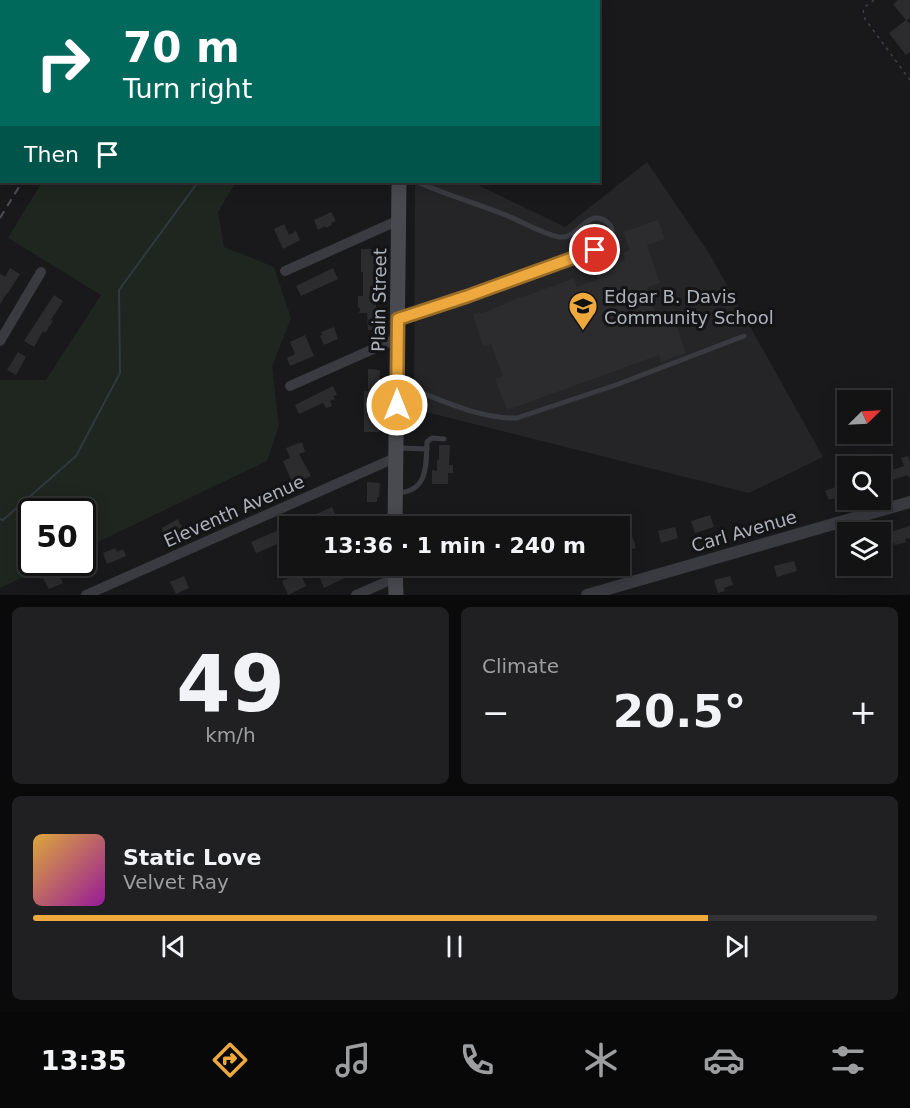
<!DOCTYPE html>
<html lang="en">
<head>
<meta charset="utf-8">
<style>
	body { margin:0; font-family:"DejaVu Sans",sans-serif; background:#202022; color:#f1f3f6; height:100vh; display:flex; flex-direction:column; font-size:22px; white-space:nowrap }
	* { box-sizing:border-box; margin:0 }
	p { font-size:20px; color:#9d9ea0 }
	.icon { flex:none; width:33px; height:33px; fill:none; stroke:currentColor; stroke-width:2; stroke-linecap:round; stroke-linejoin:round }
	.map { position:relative; height:595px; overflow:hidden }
	.sheet { display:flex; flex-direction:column; gap:12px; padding:12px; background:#0a0a0b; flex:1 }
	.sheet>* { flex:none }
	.hud { position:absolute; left:0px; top:0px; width:600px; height:183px; box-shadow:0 3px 15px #0003,0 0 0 2px #323234; background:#00695c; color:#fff; overflow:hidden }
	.needle { width:39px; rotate:66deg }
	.controls { position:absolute; left:837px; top:390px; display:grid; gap:12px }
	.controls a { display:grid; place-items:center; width:54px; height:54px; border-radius:0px; background:#131314; box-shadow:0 3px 15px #0003,0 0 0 2px #323234; font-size:30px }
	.speed { position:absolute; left:18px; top:498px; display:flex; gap:12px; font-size:30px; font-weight:700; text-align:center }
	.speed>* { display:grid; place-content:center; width:78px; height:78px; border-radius:50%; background:#131314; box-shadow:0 3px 15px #0003,0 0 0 2px #323234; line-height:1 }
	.speed .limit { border:3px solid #111; border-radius:9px; background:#fff; color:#111 }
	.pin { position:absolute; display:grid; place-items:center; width:51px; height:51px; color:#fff; margin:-26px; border:3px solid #fff; border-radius:50%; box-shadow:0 2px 6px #0007 }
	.me { position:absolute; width:66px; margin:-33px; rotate:0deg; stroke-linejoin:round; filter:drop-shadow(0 0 4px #0008) }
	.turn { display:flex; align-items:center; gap:21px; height:126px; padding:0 24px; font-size:27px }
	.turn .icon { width:78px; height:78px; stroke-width:2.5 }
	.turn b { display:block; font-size:42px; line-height:51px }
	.then { display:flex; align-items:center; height:57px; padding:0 24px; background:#0003; gap:12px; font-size:22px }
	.big { font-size:45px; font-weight:800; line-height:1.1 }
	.sheet .card { flex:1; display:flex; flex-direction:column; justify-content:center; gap:9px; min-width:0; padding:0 21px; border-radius:9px; background:#202022 }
	.sheet .dial { align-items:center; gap:0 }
	.dial b { font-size:78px; line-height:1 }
	.song { display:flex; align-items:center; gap:18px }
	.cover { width:72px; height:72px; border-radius:9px; background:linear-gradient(135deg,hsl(40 70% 55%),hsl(300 70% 35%)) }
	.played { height:6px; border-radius:3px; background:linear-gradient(90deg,#eea93e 80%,#323234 80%) }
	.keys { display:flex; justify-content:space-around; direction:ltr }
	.heat { display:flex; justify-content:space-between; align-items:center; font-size:33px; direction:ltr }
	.sheet .tiles { flex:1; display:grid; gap:12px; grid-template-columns:1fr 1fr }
	.card:last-child { grid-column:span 2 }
	.trip { position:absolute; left:279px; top:516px; width:351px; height:60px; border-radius:0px; background:#131314; box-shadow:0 3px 15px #0003,0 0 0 2px #323234; font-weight:800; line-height:60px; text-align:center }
	.tab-bar { display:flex; height:96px; justify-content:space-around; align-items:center; background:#080808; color:#9d9ea0 }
	.tab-bar .icon { width:42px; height:42px }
	.tab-bar .active { color:#eea93e }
	.tab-bar b { font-size:27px; color:#f1f3f6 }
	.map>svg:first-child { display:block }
	.built { fill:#252528 }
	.green { fill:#1f261f }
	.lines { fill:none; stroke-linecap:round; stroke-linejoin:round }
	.stream { stroke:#2f393f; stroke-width:2 }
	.building { fill:#2c2c2f }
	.path { stroke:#404247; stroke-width:1.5; stroke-dasharray:3 4.5; stroke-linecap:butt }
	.service { stroke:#3a3b40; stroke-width:5 }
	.minor { stroke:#3a3b40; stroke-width:10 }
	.tertiary { stroke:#3a3b40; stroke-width:12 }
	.secondary { stroke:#484a50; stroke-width:15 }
	.rail { stroke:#4d4f55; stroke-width:2; stroke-dasharray:8 6; stroke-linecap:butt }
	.route-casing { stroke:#9b6e28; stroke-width:15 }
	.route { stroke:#eea93e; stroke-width:10 }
	.labels { text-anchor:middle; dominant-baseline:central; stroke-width:6; stroke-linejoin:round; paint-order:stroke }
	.poi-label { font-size:18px; fill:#acb1ba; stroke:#141416; text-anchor:start }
	.street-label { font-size:18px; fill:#acb1ba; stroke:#141416 }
</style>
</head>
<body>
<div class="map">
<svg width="910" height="595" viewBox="0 0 910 595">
	<rect width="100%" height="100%" fill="#19191b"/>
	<polygon class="built" points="647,162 709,253 823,457 749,493 414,409 415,182 472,182 565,227"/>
	<g class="green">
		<polygon points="0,0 74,0 76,1 2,2 1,175 0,174"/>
		<polygon points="42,182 236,182 218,212 224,247 274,267 291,318 272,367 279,425 267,461 83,549 82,512 32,512 32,562 54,563 0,588 0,380 46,380 101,295 8,238"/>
	</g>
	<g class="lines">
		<g class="stream">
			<polyline points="453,2 454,0"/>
			<polyline points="0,519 3,520 76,456 120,373 119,290 198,182"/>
		</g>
	</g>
	<g class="building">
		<polygon points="898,0 910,0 910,18 907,20 910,24 910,52 906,55 889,33 906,20 893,4"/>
		<polygon points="331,212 336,221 331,223 332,225 326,228 325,226 318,230 314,220"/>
		<polygon points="658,220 665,239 647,245 660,283 647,287 658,321 673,316 686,353 661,362 659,355 507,410 495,379 503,376 491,344 483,347 473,315 480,312 480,314 523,296 523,297 574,278 577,287 598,279 591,258 597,255 602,268 625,260 623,253 630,250 623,232"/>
		<polygon points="284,224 289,235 296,231 300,240 283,249 274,229"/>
		<polygon points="361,249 374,249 373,296 375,296 374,304 376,304 376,319 383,319 382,330 368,330 367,313 359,313 360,308 358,308 358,296 363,296 363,272 361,272"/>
		<polygon points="10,268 20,274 8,293 7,293 0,304 0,274 5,277"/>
		<polygon points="333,268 338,279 301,296 296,286"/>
		<polygon points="54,295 63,301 51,320 53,321 45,333 43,331 34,347 24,341"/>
		<polygon points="334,327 338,339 324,345 320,336 322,335 321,332"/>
		<polygon points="305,335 314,356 290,366 287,358 295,354 290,342"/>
		<polygon points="18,352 26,357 16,375 7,370"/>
		<polygon points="368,369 380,370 378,401 372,401 371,417 373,422 379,422 379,432 364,432 364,391 368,391"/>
		<polygon points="333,386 337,395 333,396 335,399 330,401 332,406 326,408 323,403 299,414 295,405"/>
		<polygon points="302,442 305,452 299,454 311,476 297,482 297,480 292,482 283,461 290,458 286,448"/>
		<polygon points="439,445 450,445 449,465 453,465 453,473 448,473 448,484 432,484 432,470 437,471 437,460 439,460"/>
		<polygon points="908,456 910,462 910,480 908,475 886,482 883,473 904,466 901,458"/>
		<polygon points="367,482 380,483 379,497 377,497 377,502 367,502"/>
		<polygon points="848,482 848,494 829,500 825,491"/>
		<polygon points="332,507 337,518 319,526 290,526"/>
		<polygon points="710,515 714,527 695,533 691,521"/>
		<polygon points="178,519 183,529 166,538 162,531 163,530 162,528"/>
		<polygon points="910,526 910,538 905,539 906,542 895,545 894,543 880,547 880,535"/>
		<polygon points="286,527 290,539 256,553 251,542"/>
		<polygon points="675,527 678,538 661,543 658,531"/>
		<polygon points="631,532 636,548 620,552 620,535"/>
		<polygon points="115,548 117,552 123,549 126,556 107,564 103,553"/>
		<polygon points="794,561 797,571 777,577 774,566"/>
		<polygon points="43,562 53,562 63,583 49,589 43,578 41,579 35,566"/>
		<polygon points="328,566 359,566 361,570 324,588 320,578 332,573"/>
		<polygon points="300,573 306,586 288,595 282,581"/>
		<polygon points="184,576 189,588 176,594 170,582"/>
		<polygon points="730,576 733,585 724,588 725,591 718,593 714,580"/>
	</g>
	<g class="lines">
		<polyline class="path" points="874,0 866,6 863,10 865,19 910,80"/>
		<g class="service">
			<polyline points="573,233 589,242 595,250"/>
			<path d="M 400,318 L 468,296 L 593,251 C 598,249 605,247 609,243 C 616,236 612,224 604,220 C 586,210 577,240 559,237 C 541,233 525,223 508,216 C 478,204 447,195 417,182"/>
			<path d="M 399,384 C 437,398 477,419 517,418 L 616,385 L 744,336"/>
			<polyline points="399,448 427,449"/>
			<path d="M 396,493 C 428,492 426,467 427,442 L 432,438 L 444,439"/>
		</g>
		<g class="minor">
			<polyline points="285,271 399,220"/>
			<polyline points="0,341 41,272"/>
			<polyline points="290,386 398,338"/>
			<polyline points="86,595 397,457"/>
			<polyline points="356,595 395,578"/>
		</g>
		<polyline class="tertiary" points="587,595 910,502"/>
		<g class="secondary">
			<polyline points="398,0 398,2"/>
			<polyline points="395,526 399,182"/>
			<polyline points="395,566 396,595"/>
		</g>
		<g class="rail">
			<polyline points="111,2 112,0"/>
			<polyline points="133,2 134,0"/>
			<polyline points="0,218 22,182"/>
		</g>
	</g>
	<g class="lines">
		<g class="route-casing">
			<polyline id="route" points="397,405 398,319 468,296 595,250"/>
		</g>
		<use href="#route" class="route"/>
	</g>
	<defs>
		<g id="school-pin" transform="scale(1.5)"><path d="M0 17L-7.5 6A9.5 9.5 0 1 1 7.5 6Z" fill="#eea93e" stroke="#141416"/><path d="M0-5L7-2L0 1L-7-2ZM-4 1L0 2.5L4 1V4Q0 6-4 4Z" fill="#111"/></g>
	</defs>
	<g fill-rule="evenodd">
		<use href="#school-pin" x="583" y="306"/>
	</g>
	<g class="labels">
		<g class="poi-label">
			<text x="604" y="296">Edgar B. Davis<tspan x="604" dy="21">Community School</tspan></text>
		</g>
		<g class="street-label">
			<text transform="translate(379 300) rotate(-89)">Plain Street</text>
			<text transform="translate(234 511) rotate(-24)">Eleventh Avenue</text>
			<text transform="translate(744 531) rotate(-16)">Carl Avenue</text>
		</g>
	</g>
</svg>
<div class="controls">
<a><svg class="needle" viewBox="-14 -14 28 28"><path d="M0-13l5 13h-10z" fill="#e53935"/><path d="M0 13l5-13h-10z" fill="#9d9ea0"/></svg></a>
<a><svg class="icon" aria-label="search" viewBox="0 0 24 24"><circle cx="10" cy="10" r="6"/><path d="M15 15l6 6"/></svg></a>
<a><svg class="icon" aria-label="layers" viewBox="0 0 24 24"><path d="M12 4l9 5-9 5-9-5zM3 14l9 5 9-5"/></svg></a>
</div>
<div class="speed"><div class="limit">50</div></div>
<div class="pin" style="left:595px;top:250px;background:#d93025"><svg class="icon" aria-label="arrive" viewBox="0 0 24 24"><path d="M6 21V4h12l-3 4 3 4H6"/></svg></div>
<svg class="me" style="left:397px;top:405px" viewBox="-20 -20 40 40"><circle r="17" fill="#eea93e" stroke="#fff" stroke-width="3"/><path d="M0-11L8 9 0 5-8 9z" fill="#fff"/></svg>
<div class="trip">13:36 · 1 min · 240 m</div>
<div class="hud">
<div class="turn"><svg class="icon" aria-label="right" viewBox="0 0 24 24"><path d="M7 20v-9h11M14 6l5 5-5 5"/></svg><div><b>70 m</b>Turn right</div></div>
<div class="then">Then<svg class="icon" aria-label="arrive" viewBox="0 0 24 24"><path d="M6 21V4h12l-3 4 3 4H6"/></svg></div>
</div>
</div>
<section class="sheet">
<div class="tiles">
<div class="card dial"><b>49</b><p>km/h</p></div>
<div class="card"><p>Climate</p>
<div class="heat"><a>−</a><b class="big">20.5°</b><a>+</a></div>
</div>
<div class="card">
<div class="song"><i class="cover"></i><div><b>Static Love</b><p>Velvet Ray</p></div></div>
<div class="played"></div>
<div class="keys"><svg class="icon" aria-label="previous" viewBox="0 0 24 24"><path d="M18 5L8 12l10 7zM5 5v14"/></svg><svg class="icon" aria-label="pause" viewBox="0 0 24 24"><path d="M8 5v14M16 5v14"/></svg><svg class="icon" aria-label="next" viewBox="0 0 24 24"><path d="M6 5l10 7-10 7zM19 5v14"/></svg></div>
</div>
</div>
</section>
<nav class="tab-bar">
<b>13:35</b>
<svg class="icon active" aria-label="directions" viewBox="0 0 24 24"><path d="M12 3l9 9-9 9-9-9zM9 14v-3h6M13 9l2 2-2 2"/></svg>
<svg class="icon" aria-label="music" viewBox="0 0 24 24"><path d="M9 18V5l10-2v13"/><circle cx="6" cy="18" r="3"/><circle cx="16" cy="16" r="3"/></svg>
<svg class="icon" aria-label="phone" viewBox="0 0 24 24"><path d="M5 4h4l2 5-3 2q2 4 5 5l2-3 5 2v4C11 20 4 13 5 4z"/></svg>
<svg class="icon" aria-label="climate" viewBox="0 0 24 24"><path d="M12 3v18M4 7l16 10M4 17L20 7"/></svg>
<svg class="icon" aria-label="car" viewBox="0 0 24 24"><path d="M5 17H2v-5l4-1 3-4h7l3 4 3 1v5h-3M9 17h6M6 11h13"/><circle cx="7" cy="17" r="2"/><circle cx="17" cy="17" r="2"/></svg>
<svg class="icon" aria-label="filters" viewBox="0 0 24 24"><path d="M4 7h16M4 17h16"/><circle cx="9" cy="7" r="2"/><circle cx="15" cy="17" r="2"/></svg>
</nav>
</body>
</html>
